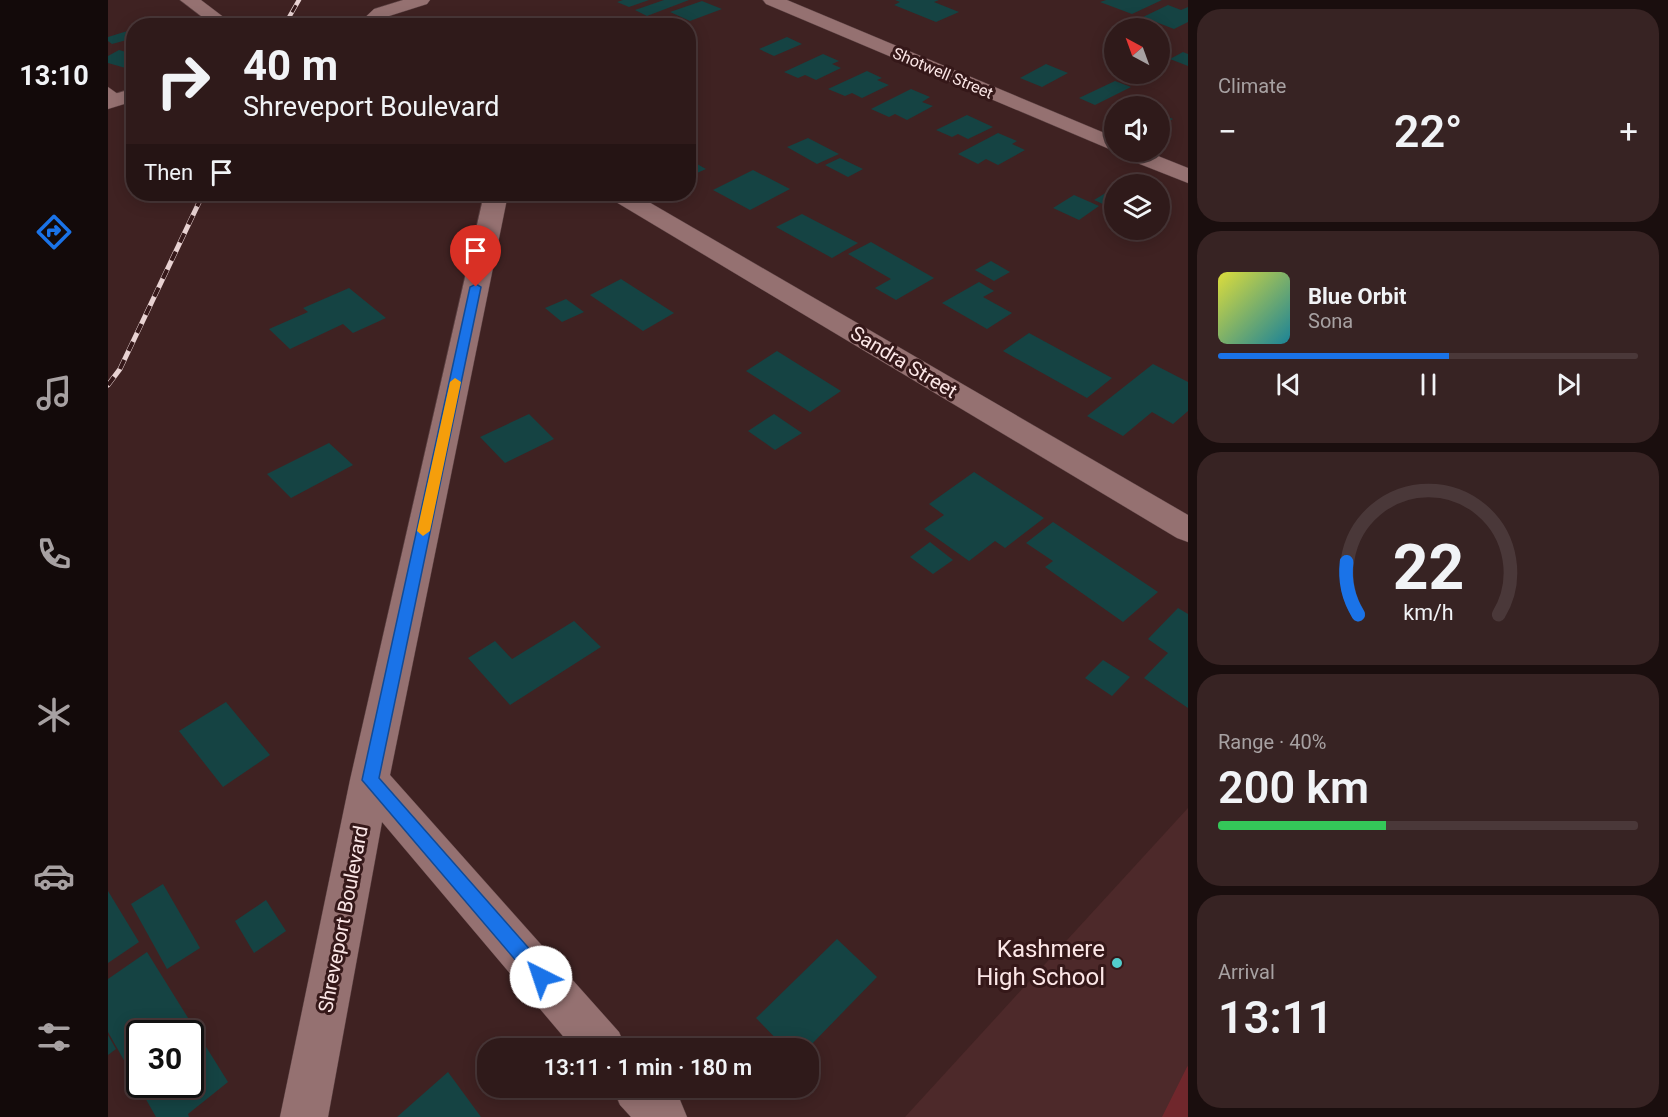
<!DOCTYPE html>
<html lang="en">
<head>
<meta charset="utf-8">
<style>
	body { margin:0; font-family:Roboto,sans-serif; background:#372323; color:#f1f3f6; height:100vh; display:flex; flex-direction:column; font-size:22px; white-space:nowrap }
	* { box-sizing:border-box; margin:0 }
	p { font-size:20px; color:#a7a1a2 }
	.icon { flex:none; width:33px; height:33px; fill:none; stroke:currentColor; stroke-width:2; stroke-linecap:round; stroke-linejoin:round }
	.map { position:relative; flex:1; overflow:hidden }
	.sheet { display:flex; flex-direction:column; gap:9px; padding:9px; background:#1a0e0e; width:480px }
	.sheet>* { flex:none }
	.top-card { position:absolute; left:18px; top:18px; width:570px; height:183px; border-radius:24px; box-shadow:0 3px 15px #0003,0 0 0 2px #4a3839; background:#2f1a1a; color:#f1f3f6; overflow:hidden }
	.needle { width:39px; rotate:319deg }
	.tools { position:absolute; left:996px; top:18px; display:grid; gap:12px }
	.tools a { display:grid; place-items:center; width:66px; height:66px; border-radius:50%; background:#2f1a1a; box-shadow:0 3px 15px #0003,0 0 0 2px #4a3839; font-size:30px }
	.speed { position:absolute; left:18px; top:1020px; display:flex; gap:12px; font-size:30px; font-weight:700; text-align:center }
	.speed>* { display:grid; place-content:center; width:78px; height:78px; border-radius:50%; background:#2f1a1a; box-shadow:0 3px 15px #0003,0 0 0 2px #4a3839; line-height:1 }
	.speed .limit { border:3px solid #111; border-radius:9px; background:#fff; color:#111 }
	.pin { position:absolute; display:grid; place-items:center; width:51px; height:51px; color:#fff; margin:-62px -26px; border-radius:50% 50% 50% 0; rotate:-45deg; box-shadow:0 0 6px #0007 }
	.pin .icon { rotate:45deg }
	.me { position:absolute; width:66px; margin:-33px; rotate:319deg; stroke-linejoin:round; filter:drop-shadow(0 0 4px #0008) }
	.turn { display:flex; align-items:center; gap:21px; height:126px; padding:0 18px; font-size:27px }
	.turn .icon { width:78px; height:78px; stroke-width:2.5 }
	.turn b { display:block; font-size:42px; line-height:51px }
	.then { display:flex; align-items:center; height:57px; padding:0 18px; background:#0003; gap:12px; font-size:22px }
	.big { font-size:45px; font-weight:600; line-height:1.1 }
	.sheet .widget { flex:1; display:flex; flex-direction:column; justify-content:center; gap:9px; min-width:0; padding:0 21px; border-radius:24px; background:#372323 }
	.sheet .dial { align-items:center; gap:0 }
	.dial svg { height:156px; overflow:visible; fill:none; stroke:#4a3839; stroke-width:7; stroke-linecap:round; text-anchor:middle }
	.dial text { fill:#f1f3f6; stroke:none }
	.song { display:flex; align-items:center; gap:18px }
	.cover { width:72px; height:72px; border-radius:9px; background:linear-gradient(135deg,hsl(60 70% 55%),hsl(190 70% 35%)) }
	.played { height:6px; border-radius:3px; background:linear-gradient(90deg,#1a73e8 55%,#4a3839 55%) }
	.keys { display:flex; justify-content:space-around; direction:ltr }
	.heat { display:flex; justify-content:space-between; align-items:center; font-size:33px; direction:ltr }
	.charge { height:9px; border-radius:4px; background:linear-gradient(90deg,#34c759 40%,#4a3839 0) }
	.trip { position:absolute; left:369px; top:1038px; width:342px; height:60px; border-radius:24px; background:#2f1a1a; box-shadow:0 3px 15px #0003,0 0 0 2px #4a3839; font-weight:600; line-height:60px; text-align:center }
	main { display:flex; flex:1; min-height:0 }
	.tab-bar { display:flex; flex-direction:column; width:108px; justify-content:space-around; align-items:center; background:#130a0a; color:#a7a1a2 }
	.tab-bar .icon { width:42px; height:42px }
	.tab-bar .on { color:#1a73e8 }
	.tab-bar b { font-size:27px; color:#f1f3f6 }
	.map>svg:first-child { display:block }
	.built { fill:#4d292a }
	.green { fill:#70272c }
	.building { fill:#154343; fill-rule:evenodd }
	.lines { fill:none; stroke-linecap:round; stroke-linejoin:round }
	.lane-casing { stroke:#583f40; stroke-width:1 }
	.street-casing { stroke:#583f40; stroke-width:1 }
	.lane { fill:#957171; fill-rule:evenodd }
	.street { fill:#957171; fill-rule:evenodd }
	.rail-far1-casing { stroke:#e8d2d2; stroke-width:4.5 }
	.rail-casing { stroke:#e8d2d2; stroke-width:5 }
	.rail-far1 { stroke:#351819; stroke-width:3; stroke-dasharray:8; stroke-linecap:butt }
	.rail { stroke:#351819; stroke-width:4; stroke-dasharray:10; stroke-linecap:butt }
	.route { fill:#1a73e8; stroke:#114b97; stroke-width:1.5 }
	.slow { fill:#f59e0b }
	.poi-dot { fill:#52cdcc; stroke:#351819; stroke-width:2 }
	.labels { text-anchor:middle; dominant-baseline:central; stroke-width:6; stroke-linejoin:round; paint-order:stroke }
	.far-street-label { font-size:16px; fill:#fbe6e6; stroke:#351819 }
	.street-label { font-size:20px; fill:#fbe6e6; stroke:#351819 }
	.near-poi-label { font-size:24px; fill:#fbe6e6; stroke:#351819; text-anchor:end }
</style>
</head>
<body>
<main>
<nav class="tab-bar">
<b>13:10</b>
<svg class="icon on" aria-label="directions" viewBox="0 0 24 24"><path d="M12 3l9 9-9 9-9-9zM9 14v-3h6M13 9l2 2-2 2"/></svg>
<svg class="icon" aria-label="music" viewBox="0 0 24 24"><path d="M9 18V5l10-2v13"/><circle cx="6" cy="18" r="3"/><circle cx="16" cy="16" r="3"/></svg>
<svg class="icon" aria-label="phone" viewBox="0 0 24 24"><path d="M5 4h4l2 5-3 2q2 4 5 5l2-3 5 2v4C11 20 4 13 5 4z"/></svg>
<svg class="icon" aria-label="climate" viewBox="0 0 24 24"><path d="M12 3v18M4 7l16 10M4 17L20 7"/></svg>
<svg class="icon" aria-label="car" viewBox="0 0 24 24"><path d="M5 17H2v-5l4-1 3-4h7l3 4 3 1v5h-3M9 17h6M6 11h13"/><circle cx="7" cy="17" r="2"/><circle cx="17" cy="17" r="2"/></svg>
<svg class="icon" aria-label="filters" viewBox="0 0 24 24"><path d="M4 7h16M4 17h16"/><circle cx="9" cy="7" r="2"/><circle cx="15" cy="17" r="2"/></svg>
</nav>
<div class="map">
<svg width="1080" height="1117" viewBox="0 0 1080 1117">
	<rect width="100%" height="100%" fill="#3f2222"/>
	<polygon class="built" points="1080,808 1080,1117 797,1117"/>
	<polygon class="green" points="1080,1066 1080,1117 1054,1117 1079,1067"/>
	<g class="building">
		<polygon points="515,0 541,0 521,7 509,2"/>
		<polygon points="556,0 581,0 539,16 527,10"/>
		<polygon points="787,0 831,0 826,2 851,12 828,22 786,5 792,2"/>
		<polygon points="998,0 1054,0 1024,14 992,2"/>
		<polygon points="594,1 614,9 582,21 562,12"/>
		<polygon points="1060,5 1073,10 1080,7 1080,22 1066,29 1035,17"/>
		<polygon points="26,29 26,38 4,44 0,41 0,37"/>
		<polygon points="679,37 694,44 666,56 651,49"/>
		<polygon points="11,50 26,54 26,66 21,69 0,63 0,56"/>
		<polygon points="1075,52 1080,54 1080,66 1062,59"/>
		<polygon points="715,54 731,61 724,64 733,68 708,80 697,75 690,78 676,72"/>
		<polygon points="938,64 960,73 934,87 912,78"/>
		<polygon points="759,71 774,78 769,80 781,85 754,98 744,93 737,96 720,89"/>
		<polygon points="1007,81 1023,87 987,105 971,98"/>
		<polygon points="803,89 822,97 814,102 825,106 799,120 787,114 781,117 763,109"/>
		<polygon points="1052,113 1065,119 1052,126"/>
		<polygon points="859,115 885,127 860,139 850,134 844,137 828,130"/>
		<polygon points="890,133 909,141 904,144 917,150 890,165 878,159 870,164 850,154"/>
		<polygon points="700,138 731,154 709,164 679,147"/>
		<polygon points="732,158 755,169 740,177 717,165"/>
		<polygon points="580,159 598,169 580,177"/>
		<polygon points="645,170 682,189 642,210 605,190"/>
		<polygon points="1006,188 1006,209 986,200"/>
		<polygon points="966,195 991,206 971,220 945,208"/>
		<polygon points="694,214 750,243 724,258 668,227"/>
		<polygon points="763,242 826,278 788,300 767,288 783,279 740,254"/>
		<polygon points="883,261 902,272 886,281 867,270"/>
		<polygon points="513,279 566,313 535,331 482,295"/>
		<polygon points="871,282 886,291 875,297 904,313 879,329 834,303"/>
		<polygon points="241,288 278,318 245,333 235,324 182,349 161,329 200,312 195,308"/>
		<polygon points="458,299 476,312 454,322 437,308"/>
		<polygon points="921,333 1004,378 979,398 895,351"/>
		<polygon points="669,351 733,391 702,412 638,371"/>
		<polygon points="1045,364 1080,382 1080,411 1065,424 1044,412 1015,436 979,416"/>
		<polygon points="421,414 446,439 397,463 372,437"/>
		<polygon points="666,414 694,433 667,450 640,431"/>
		<polygon points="221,443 245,465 183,498 159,474"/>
		<polygon points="866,472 936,518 897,548 887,541 861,561 816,529 836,515 821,504"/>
		<polygon points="945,522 1050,592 1015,622 937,567 945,561 918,543"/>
		<polygon points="822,542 845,560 825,574 802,557"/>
		<polygon points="1070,608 1080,614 1080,708 1036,678 1060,653 1040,639"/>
		<polygon points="466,621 493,647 402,705 360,658 387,641 404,659"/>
		<polygon points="995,660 1022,677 1004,696 977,678"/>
		<polygon points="118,702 162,755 115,787 71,731"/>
		<polygon points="55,884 92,948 59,969 23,904"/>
		<polygon points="0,891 31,942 0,963"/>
		<polygon points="158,900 178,931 146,953 127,921"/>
		<polygon points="729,939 769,977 700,1048 677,1048 648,1018"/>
		<path d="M 39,952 L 120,1082 L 80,1114 L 81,1117 L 48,1117 L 0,1032 L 0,979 ZM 32,1034 L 82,1034 L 82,1084 L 32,1084 Z"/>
		<polygon points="0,1035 8,1049 0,1055"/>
		<polygon points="340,1072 373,1117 289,1117"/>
	</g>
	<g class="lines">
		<g class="lane-casing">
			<polygon id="lane" points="0,87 14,97 14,103 6,103 0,97"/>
		</g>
		<g class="street-casing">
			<g id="street">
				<polygon points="72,0 93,0 122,22 120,26 106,26"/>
				<polygon points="295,0 322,0 319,4 278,17 269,26 248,26 266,9"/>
				<polygon points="655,0 679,0 1006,137 1006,151 658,4"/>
				<polygon points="26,88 26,101 0,109 0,96"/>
				<polygon points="1011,152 1040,152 1080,168 1080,183 1014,157"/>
				<polygon points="376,194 400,194 282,775 511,1032 518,1048 465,1048 274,822 220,1117 172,1117 242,780"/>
				<polygon points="499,194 527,194 1080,515 1080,542 1069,538 503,199"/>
				<polygon points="505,1088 561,1088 572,1100 579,1117 523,1117 512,1105"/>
			</g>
		</g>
		<use href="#lane" class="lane"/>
		<use href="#street" class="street"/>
		<g class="rail-far1-casing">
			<polyline id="rail-far1" points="176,26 191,0"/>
		</g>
		<g class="rail-casing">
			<polyline id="rail" points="0,385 12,369 95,194"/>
		</g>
		<use href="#rail-far1" class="rail-far1"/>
		<use href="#rail" class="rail"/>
	</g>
	<polygon class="route" points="368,284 373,287 271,778 440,970 442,977 440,983 433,986 427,983 254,780 362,287"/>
	<polygon class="slow" points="347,378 353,382 322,531 315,536 309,531 342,382"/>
	<circle class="poi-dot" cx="1009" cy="963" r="6"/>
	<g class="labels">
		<g class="far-street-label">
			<text transform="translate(835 73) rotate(23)">Shotwell Street</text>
		</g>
		<g class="street-label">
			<text transform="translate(796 362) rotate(31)">Sandra Street</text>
			<text transform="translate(235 919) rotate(-79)">Shreveport Boulevard</text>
		</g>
		<g class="near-poi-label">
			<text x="997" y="949">Kashmere<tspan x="997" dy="28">High School</tspan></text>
		</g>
	</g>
</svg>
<div class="tools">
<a><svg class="needle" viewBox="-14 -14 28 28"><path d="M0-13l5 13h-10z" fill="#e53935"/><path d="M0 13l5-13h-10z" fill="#a7a1a2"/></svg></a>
<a><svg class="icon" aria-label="sound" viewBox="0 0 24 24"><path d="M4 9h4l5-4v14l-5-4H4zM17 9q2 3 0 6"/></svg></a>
<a><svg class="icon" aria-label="layers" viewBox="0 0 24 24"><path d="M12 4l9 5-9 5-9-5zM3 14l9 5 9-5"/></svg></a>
</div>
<div class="speed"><div class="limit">30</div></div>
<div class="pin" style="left:368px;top:287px;background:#d93025"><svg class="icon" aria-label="arrive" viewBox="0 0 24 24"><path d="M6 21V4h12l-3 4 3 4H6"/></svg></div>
<svg class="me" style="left:433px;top:977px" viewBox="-20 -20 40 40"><circle r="19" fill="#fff"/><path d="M0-13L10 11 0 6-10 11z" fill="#1a73e8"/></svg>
<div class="trip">13:11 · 1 min · 180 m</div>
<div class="top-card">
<div class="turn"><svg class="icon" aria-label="right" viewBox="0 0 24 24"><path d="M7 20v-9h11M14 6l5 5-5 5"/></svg><div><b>40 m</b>Shreveport Boulevard</div></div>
<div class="then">Then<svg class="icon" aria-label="arrive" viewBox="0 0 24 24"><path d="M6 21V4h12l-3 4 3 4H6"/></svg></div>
</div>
</div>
<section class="sheet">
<div class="widget"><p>Climate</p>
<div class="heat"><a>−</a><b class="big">22°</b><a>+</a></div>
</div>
<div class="widget">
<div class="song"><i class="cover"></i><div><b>Blue Orbit</b><p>Sona</p></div></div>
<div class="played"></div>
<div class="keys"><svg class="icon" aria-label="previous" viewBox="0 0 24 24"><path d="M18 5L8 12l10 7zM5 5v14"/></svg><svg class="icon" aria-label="pause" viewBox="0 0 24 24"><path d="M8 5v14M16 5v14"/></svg><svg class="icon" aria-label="next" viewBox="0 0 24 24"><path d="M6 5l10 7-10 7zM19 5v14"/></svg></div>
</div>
<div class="widget dial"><svg viewBox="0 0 100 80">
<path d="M14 69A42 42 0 1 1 86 69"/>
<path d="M14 69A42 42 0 0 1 8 42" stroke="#1a73e8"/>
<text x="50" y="56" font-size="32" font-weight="700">22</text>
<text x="50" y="72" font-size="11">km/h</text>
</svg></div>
<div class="widget"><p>Range · 40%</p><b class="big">200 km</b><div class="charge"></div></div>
<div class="widget"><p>Arrival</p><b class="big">13:11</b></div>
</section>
</main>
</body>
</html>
